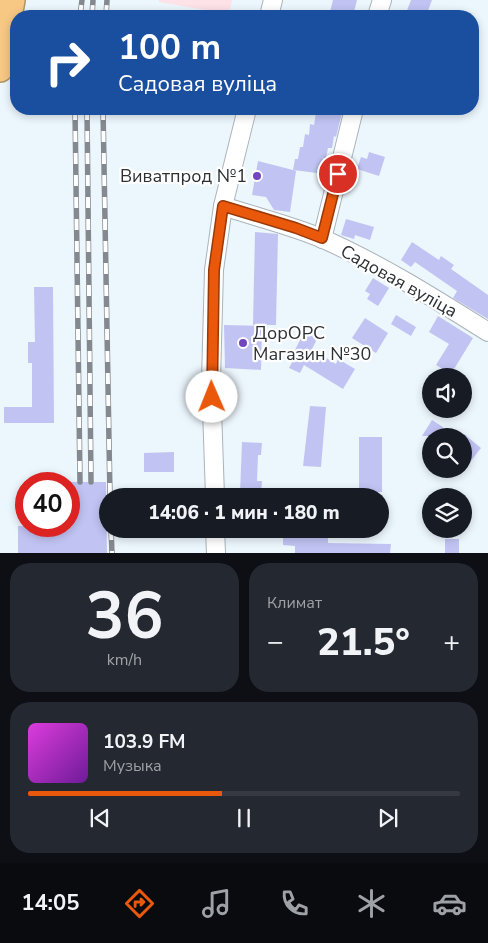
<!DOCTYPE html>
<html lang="ru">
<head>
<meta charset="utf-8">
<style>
	body { margin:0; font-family:"Nunito Sans",sans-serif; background:#242831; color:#f1f3f6; height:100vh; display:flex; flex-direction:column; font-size:19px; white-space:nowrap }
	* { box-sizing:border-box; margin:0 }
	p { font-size:16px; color:#9ea1a6 }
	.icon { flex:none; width:28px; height:28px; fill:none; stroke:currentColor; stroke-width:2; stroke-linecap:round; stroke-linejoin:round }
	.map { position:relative; height:553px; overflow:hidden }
	.panel { display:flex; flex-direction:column; gap:10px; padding:10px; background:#0d0f14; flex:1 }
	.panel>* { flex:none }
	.top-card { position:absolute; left:10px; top:10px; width:469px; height:105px; border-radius:20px; box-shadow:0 2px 8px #0003; background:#1a4fa0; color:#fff; overflow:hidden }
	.controls { position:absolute; left:422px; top:368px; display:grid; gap:10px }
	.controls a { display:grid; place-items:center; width:50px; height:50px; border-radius:50%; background:#171b24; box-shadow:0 2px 8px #0003; font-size:25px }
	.speed { position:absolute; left:15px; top:472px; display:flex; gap:10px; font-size:25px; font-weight:700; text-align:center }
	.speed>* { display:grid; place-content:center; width:65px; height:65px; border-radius:50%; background:#171b24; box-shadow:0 2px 8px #0003; line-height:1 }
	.speed .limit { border:8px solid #d22; background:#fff; color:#111 }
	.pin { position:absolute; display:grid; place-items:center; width:42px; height:42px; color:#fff; margin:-21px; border:2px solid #fff; border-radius:50%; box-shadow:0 1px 5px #0007 }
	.me { position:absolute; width:55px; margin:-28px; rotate:359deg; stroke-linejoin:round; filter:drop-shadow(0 0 4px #0008) }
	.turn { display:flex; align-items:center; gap:18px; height:105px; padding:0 25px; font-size:22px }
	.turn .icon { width:65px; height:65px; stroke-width:2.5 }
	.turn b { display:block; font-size:35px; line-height:42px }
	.big { font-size:38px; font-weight:800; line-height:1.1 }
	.panel .card { flex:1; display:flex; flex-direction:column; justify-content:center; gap:8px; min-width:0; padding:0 18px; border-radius:20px; background:#242831 }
	.panel .dial { align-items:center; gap:0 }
	.dial b { font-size:65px; line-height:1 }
	.song { display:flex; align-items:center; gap:15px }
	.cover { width:60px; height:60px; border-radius:8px; background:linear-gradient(135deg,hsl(300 70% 55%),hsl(280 70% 35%)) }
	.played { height:5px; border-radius:2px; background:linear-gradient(90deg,#ea580c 45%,#363941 45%) }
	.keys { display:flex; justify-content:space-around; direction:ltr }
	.heat { display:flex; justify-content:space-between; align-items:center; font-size:28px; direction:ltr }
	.panel .tiles { flex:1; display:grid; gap:10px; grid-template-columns:1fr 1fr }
	.card:last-child { grid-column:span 2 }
	.trip { position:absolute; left:99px; top:488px; width:290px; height:50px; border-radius:25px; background:#171b24; box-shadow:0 2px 8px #0003; font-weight:800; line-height:50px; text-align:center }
	.tab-bar { display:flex; height:80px; justify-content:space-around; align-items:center; background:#090b0e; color:#9ea1a6 }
	.tab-bar .icon { width:35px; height:35px }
	.tab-bar .current { color:#ea580c }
	.tab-bar b { font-size:22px; color:#f1f3f6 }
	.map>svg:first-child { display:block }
	.industrial { fill:#fde2e8 }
	.building { fill:#c1c4f3 }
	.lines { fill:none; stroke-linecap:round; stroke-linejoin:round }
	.minor-casing { stroke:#abb4bb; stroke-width:20 }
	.highway-casing { stroke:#b09368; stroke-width:28 }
	.minor { stroke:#fff; stroke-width:18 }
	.highway { stroke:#f7c884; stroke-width:25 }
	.rail-casing { stroke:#83898e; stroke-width:5.5 }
	.rail { stroke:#fff; stroke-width:4; stroke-dasharray:11; stroke-linecap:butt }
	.route-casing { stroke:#983908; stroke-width:12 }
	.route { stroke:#ea580c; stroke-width:9 }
	.poi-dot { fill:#7146be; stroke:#fff; stroke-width:2 }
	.labels { text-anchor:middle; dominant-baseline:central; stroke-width:4.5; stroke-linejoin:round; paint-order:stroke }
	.poi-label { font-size:18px; fill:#2d3033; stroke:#fff; text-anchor:end }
	.street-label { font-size:18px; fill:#2d3033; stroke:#fff }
</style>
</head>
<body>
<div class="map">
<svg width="488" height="553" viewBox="0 0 488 553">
	<rect width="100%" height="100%" fill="#ecf6fd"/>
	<polygon class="industrial" points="159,0 232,0 229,14 159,2"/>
	<g class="building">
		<polygon points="333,0 357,0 353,16 329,16"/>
		<polygon points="411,0 432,0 426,16 415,16 406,13"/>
		<polygon points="319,109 343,109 336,137 334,136 332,148 328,148 326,158 323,158 321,169 317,169 317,173 293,170 296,171 290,212 274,210 266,197 252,195 258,161 293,170 295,159 298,159 300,147 303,147 305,134 309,135 310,124 314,125 316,113 319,113"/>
		<polygon points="369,152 385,157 379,176 357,169 361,157 367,159"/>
		<polygon points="346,219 374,227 370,240 355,235 354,239 341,235"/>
		<polygon points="255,232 278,234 276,325 253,325"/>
		<polygon points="412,242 439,260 441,256 454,265 451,269 488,295 488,319 453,298 457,291 415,262 411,267 401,260"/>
		<polygon points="373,278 389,288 378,306 367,299 370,294 365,291"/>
		<polygon points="34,287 53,287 54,423 4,423 4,407 32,407 32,363 28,363 28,342 35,342"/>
		<polygon points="396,315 416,327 411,336 391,324"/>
		<polygon points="438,316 473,338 451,374 436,365 449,344 429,332"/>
		<polygon points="365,318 388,333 376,353 352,338"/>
		<polygon points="224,325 262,326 261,370 225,368"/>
		<polygon points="305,330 318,337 312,349 336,364 338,359 355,369 343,389 304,365 300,373 289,368 296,355 294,352"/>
		<polygon points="310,406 326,407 321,467 303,466"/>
		<polygon points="432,420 443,427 437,436 422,436"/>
		<polygon points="464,434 481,448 464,470"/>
		<rect x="359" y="437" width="23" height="55"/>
		<polygon points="242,442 262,443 261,455 258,455 257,481 262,481 261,494 240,493"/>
		<polygon points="174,452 174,472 144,472 144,453"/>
		<polygon points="69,482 106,482 107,553 18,553 18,526 69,526"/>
		<polygon points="298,529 328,529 328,543 391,544 390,553 295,553 295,546 283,545 283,530 298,531"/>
		<rect x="445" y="539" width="14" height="14"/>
	</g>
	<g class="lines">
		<g class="minor-casing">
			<g id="minor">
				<polyline points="269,16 273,0"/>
				<polyline points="377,16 382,0"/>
				<path d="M 223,206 C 256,217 290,225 321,238 C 380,264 434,298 488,332"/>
				<polyline points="322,239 354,109"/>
				<polyline points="215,496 211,380 214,270 223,206 247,109"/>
				<polyline points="215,529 216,553"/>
			</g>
		</g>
		<g class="highway-casing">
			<polyline id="highway" points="0,69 12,0"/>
		</g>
		<use href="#minor" class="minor"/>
		<use href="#highway" class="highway"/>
		<g class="rail-casing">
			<g id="rail">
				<polyline points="80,16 82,0"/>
				<polyline points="92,16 93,0"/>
				<polyline points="106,16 107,0"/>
				<polyline points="75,109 80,482"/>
				<polyline points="87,109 91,482"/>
				<polyline points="103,109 110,496"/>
				<polyline points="111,529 112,553"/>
			</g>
		</g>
		<use href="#rail" class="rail"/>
	</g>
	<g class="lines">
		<g class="route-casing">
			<polyline id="route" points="212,397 214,270 223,206 296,228 322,238 338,174"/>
		</g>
		<use href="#route" class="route"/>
	</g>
	<g class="poi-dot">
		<circle cx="257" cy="176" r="5"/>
		<circle cx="243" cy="343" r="5"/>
	</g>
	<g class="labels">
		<g class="poi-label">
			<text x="247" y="176">Виватпрод №1</text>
			<text x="253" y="333" text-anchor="start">ДорОРС<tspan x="253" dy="21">Магазин №30</tspan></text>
		</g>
		<g class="street-label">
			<text transform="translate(399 281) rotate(29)">Садовая вуліца</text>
		</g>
	</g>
</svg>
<div class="controls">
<a><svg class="icon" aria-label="sound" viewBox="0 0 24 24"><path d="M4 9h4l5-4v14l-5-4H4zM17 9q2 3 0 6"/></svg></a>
<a><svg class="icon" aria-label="search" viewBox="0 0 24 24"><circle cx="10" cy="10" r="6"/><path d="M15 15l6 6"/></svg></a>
<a><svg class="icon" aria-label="layers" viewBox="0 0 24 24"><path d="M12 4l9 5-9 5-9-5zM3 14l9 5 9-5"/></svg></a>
</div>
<div class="speed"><div class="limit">40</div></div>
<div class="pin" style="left:338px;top:174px;background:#d93025"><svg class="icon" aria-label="arrive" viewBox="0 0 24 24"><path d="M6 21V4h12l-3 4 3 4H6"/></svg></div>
<svg class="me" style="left:212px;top:397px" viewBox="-20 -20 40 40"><circle r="19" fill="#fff"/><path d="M0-13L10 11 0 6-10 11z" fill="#ea580c"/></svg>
<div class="trip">14:06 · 1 мин · 180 m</div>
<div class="top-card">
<div class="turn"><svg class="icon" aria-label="right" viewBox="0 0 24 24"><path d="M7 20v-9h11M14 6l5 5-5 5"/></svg><div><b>100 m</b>Садовая вуліца</div></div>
</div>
</div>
<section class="panel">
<div class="tiles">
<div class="card dial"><b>36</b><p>km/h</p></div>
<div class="card"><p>Климат</p>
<div class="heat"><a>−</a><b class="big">21.5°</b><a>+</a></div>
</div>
<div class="card">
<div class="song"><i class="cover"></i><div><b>103.9 FM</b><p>Музыка</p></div></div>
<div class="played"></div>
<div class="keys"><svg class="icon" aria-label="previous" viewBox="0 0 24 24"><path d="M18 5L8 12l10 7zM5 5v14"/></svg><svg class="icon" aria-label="pause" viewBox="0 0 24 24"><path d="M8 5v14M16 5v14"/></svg><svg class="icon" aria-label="next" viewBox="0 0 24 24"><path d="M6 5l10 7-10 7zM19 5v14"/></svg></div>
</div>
</div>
</section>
<nav class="tab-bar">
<b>14:05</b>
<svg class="icon current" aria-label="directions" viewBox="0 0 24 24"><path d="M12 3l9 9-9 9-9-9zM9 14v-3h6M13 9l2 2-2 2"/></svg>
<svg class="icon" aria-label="music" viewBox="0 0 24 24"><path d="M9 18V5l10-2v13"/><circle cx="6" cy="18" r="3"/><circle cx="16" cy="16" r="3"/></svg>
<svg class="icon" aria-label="phone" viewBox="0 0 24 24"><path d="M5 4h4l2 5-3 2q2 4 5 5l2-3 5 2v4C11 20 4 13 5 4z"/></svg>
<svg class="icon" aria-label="climate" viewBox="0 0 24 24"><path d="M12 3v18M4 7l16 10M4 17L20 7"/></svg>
<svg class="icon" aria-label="car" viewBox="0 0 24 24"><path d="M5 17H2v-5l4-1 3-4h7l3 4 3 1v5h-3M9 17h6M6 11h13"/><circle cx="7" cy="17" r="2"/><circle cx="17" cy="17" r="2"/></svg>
</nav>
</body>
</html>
